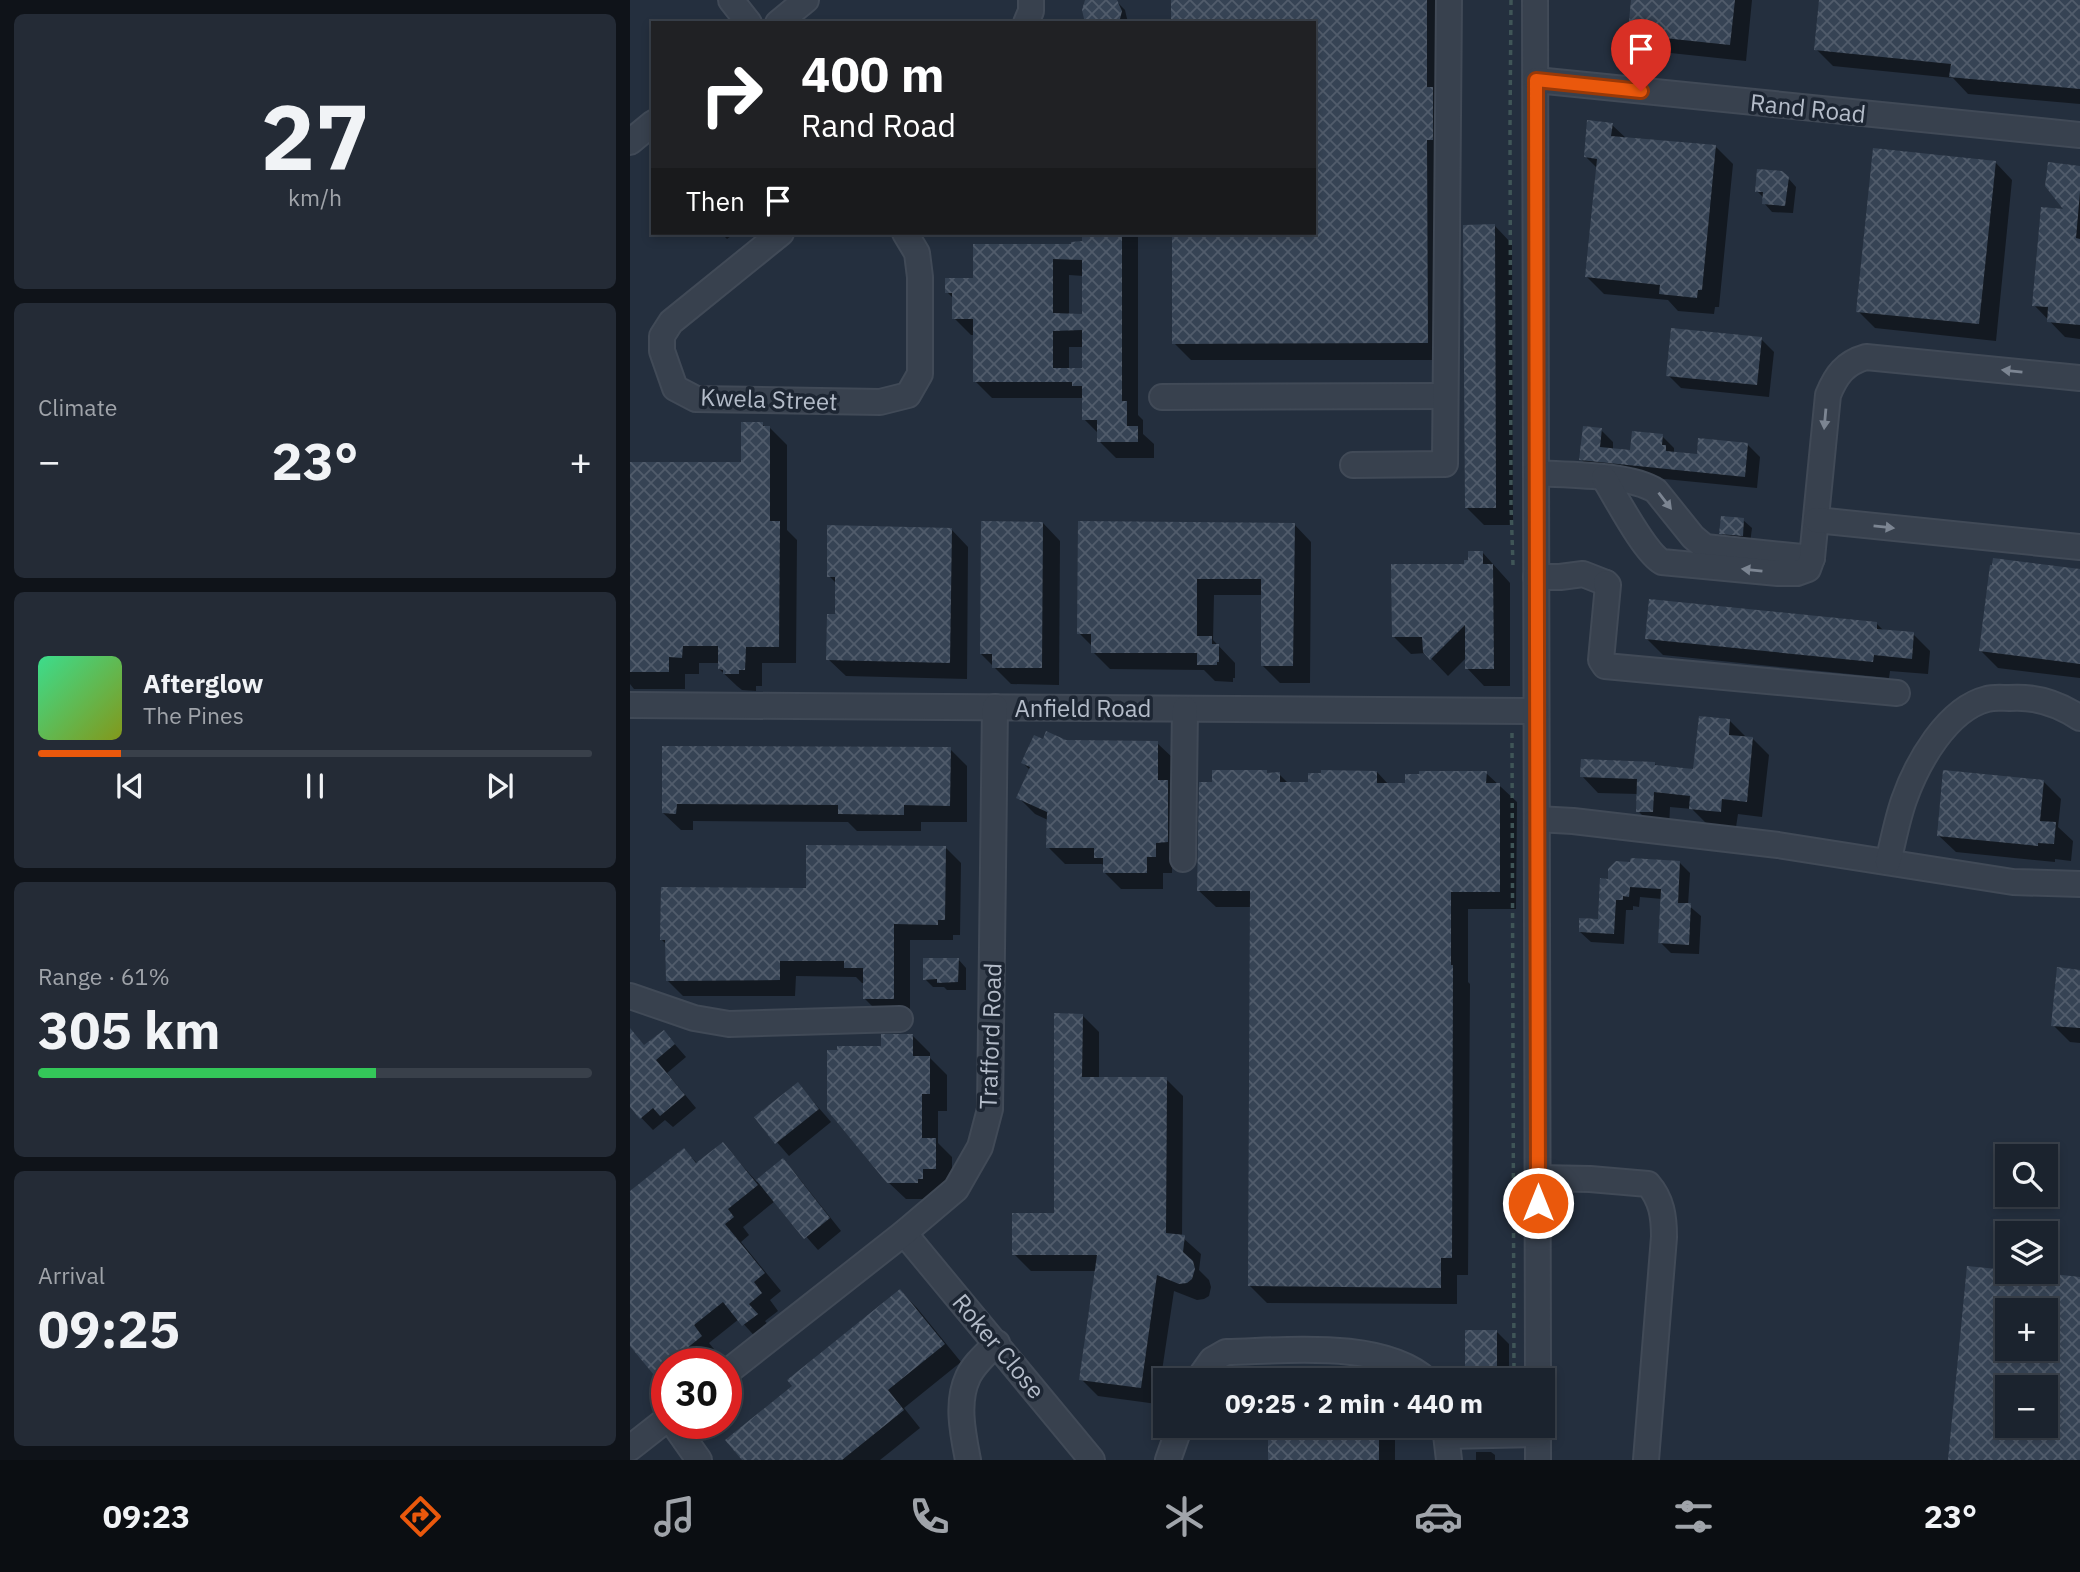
<!DOCTYPE html>
<html lang="en">
<head>
<meta charset="utf-8">
<style>
	body { margin:0; font-family:"IBM Plex Sans",sans-serif; background:#242b36; color:#f1f3f6; height:100vh; display:flex; flex-direction:column; font-size:26px; white-space:nowrap }
	* { box-sizing:border-box; margin:0 }
	p { font-size:23px; color:#a0a4aa }
	.icon { flex:none; width:38px; height:38px; fill:none; stroke:currentColor; stroke-width:2; stroke-linecap:round; stroke-linejoin:round }
	.map { position:relative; flex:1; overflow:hidden }
	.panel { display:flex; flex-direction:column; gap:14px; padding:14px; background:#0f1319; width:630px }
	.panel>* { flex:none }
	.top-card { position:absolute; left:21px; top:21px; width:665px; height:214px; border-radius:0px; box-shadow:0 4px 10px #0003,0 0 0 2px #39404a; background:#202124; color:#fff; overflow:hidden }
	.fabs { position:absolute; left:1365px; top:1144px; display:grid; gap:14px }
	.fabs a { display:grid; place-items:center; width:63px; height:63px; border-radius:0px; background:#1b232e; box-shadow:0 4px 10px #0003,0 0 0 2px #39404a; font-size:35px }
	.speed { position:absolute; left:21px; top:1348px; display:flex; gap:14px; font-size:35px; font-weight:700; text-align:center }
	.speed>* { display:grid; place-content:center; width:91px; height:91px; border-radius:50%; background:#1b232e; box-shadow:0 4px 10px #0003,0 0 0 2px #39404a; line-height:1 }
	.speed .limit { border:10px solid #d22; background:#fff; color:#111 }
	.pin { position:absolute; display:grid; place-items:center; width:60px; height:60px; color:#fff; margin:-72px -30px; border-radius:50% 50% 50% 0; rotate:-45deg; box-shadow:0 0 7px #0007 }
	.pin .icon { rotate:45deg }
	.me { position:absolute; width:77px; margin:-38px; rotate:0deg; stroke-linejoin:round; filter:drop-shadow(0 0 5px #0008) }
	.turn { display:flex; align-items:center; gap:24px; height:147px; padding:0 35px; font-size:32px }
	.turn .icon { width:91px; height:91px; stroke-width:2.5 }
	.turn b { display:block; font-size:49px; line-height:60px }
	.then { display:flex; align-items:center; height:66px; padding:0 35px; background:#0003; gap:14px; font-size:26px }
	.big { font-size:52px; font-weight:700; line-height:1.1 }
	.panel .tile { flex:1; display:flex; flex-direction:column; justify-content:center; gap:10px; min-width:0; padding:0 24px; border-radius:10px; background:#242b36 }
	.panel .dial { align-items:center; gap:0 }
	.dial b { font-size:91px; line-height:1 }
	.song { display:flex; align-items:center; gap:21px }
	.cover { width:84px; height:84px; border-radius:10px; background:linear-gradient(135deg,hsl(150 70% 55%),hsl(70 70% 35%)) }
	.played { height:7px; border-radius:4px; background:linear-gradient(90deg,#ea580c 15%,#39404a 15%) }
	.keys { display:flex; justify-content:space-around; direction:ltr }
	.heat { display:flex; justify-content:space-between; align-items:center; font-size:38px; direction:ltr }
	.charge { height:10px; border-radius:5px; background:linear-gradient(90deg,#34c759 61%,#39404a 0) }
	.trip { position:absolute; left:523px; top:1368px; width:402px; height:70px; border-radius:0px; background:#1b232e; box-shadow:0 4px 10px #0003,0 0 0 2px #39404a; font-weight:700; line-height:70px; text-align:center }
	.dock { display:flex; height:112px; justify-content:space-around; align-items:center; background:#0b0e12; color:#a0a4aa }
	.dock .icon { width:49px; height:49px }
	.dock .on { color:#ea580c }
	.dock b { font-size:32px; color:#f1f3f6 }
	main { display:flex; flex:1; min-height:0 }
	.map>svg:first-child { display:block }
	.shadow { fill:#0007; fill-rule:evenodd }
	.building { fill:url(#building-cross-hatch); fill-rule:evenodd }
	.lines { fill:none; stroke-linecap:round; stroke-linejoin:round }
	.minor-casing { stroke:#414a57; stroke-width:28 }
	.path { stroke:#3f5557; stroke-width:3.5; stroke-dasharray:5 5; stroke-linecap:butt }
	.minor { stroke:#38414e; stroke-width:24 }
	.oneway { fill:#7c8592 }
	.route-casing { stroke:#983908; stroke-width:18 }
	.route { stroke:#ea580c; stroke-width:12 }
	.labels { text-anchor:middle; dominant-baseline:central; stroke-width:7; stroke-linejoin:round; paint-order:stroke }
	.street-label { font-size:24px; fill:#b4bcc9; stroke:#1d2633 }
</style>
</head>
<body>
<main>
<section class="panel">
<div class="tile dial"><b>27</b><p>km/h</p></div>
<div class="tile"><p>Climate</p>
<div class="heat"><a>−</a><b class="big">23°</b><a>+</a></div>
</div>
<div class="tile">
<div class="song"><i class="cover"></i><div><b>Afterglow</b><p>The Pines</p></div></div>
<div class="played"></div>
<div class="keys"><svg class="icon" aria-label="previous" viewBox="0 0 24 24"><path d="M18 5L8 12l10 7zM5 5v14"/></svg><svg class="icon" aria-label="pause" viewBox="0 0 24 24"><path d="M8 5v14M16 5v14"/></svg><svg class="icon" aria-label="next" viewBox="0 0 24 24"><path d="M6 5l10 7-10 7zM19 5v14"/></svg></div>
</div>
<div class="tile"><p>Range · 61%</p><b class="big">305 km</b><div class="charge"></div></div>
<div class="tile"><p>Arrival</p><b class="big">09:25</b></div>
</section>
<div class="map">
<svg width="1450" height="1460" viewBox="0 0 1450 1460">
	<defs>
		<pattern id="building-cross-hatch" width="8" height="8" patternUnits="userSpaceOnUse" patternTransform="scale(1.75)"><rect width="8" height="8" fill="#364354"/><path d="M0 0l8 8M0 8l8-8" fill="none" stroke="#515c6b"/></pattern>
	</defs>
	<rect width="100%" height="100%" fill="#242f3e"/>
	<g class="shadow">
		<polygon points="458,0 485,0 495,10 498,23 457,22"/>
		<polygon points="543,0 810,0 814,360 561,360 544,343 544,233 684,233 684,23"/>
		<polygon points="1003,0 1122,0 1116,61 1031,52 1030,59 1015,58 998,41"/>
		<polygon points="1191,0 1450,0 1450,104 1338,94 1323,78 1203,66 1186,49"/>
		<polygon points="982,125 997,139 1086,147 1103,164 1089,307 1085,307 1084,314 1048,311 1038,300 974,294 957,277 968,169 956,157"/>
		<polygon points="1365,162 1382,180 1366,341 1245,328 1228,311"/>
		<polygon points="1419,164 1450,168 1450,339 1435,337 1404,305 1437,212"/>
		<polygon points="1158,178 1166,187 1163,213 1142,212 1134,203 1134,198 1127,191"/>
		<polygon points="865,226 882,244 883,525 854,525 836,507"/>
		<polygon points="91,233 105,233 97,239"/>
		<path d="M 454,233 L 508,233 L 508,415 L 513,420 L 513,434 L 524,444 L 524,458 L 486,458 L 469,441 L 469,434 L 454,419 L 454,398 L 362,398 L 345,381 L 345,335 L 341,335 L 324,318 L 324,299 L 317,292 L 344,279 L 454,243 ZM 439,275 L 454,276 L 454,316 L 439,315 ZM 439,347 L 454,347 L 454,370 L 439,370 Z"/>
		<polygon points="1131,339 1144,352 1139,397 1051,388 1038,375"/>
		<polygon points="132,424 136,428 140,428 157,445 157,530 167,540 166,663 132,663 132,686 126,686 126,691 112,690 107,686 89,669 89,663 69,663 69,674 55,674 55,689 4,689 0,684 0,463 113,464"/>
		<polygon points="971,430 983,442 983,450 1002,452 1032,436 1044,448 1044,454 1068,456 1118,445 1130,457 1127,488 963,472 951,459"/>
		<polygon points="1113,520 1122,528 1120,543 1099,541 1091,533"/>
		<polygon points="413,523 430,541 429,685 381,684 351,654"/>
		<polygon points="664,524 681,542 680,683 650,683 632,665 633,595 584,595 583,640 605,663 605,678 603,678 603,682 585,681 574,670 480,669 463,652 463,647 449,633"/>
		<polygon points="321,529 338,547 337,679 216,676 198,659 207,616 207,584 199,576"/>
		<polygon points="853,553 880,583 880,686 854,686 837,668 837,657 818,676 796,653 781,654 763,636 835,566"/>
		<polygon points="1365,560 1450,570 1450,678 1368,668 1351,651"/>
		<polygon points="1246,623 1254,631 1283,634 1300,651 1298,674 1260,671 1259,678 1033,655 1017,639"/>
		<polygon points="1100,721 1116,737 1123,739 1139,755 1132,817 1108,814 1106,827 1077,824 1062,809 1040,807 1039,828 1024,827 1008,811 1008,794 968,793 952,776 1025,764 1028,767 1065,771"/>
		<polygon points="414,741 527,743 544,759 542,873 533,873 533,889 491,889 474,872 474,866 472,864 435,864 418,847 418,820 405,814 388,797 401,771 393,763"/>
		<polygon points="34,748 320,749 337,766 337,822 291,822 291,831 227,831 218,822 63,821 63,830 51,830 33,813"/>
		<polygon points="636,772 639,774 649,774 659,784 680,784 747,772 759,785 777,785 856,773 887,802 886,909 838,909 838,982 840,984 838,1275 827,1275 827,1304 637,1303 620,1286 622,907 586,907 568,890 584,784"/>
		<polygon points="1414,782 1431,799 1428,827 1443,841 1441,861 1425,859 1425,862 1326,852 1308,835"/>
		<polygon points="315,847 331,863 330,935 323,935 323,940 280,940 280,1014 251,1015 235,999 235,983 232,983 226,977 166,976 165,996 53,996 37,980 37,945 32,940 178,890"/>
		<polygon points="1050,863 1060,873 1058,905 1071,916 1069,954 1041,953 1030,942 1032,899 1010,897 1009,907 1003,906 1003,910 996,910 994,944 961,942 950,932 969,921 979,880"/>
		<polygon points="328,959 336,968 336,990 317,990 314,987 303,987 295,979"/>
		<polygon points="1428,969 1450,971 1450,1043 1440,1042 1423,1025"/>
		<polygon points="452,1015 469,1032 469,1079 536,1079 553,1096 552,1237 571,1254 569,1270 579,1280 581,1287 579,1296 574,1299 567,1300 544,1291 527,1404 468,1396 451,1379 467,1271 401,1271 384,1254 426,1215"/>
		<polygon points="0,1030 15,1047 34,1032 56,1057 37,1073 66,1108 43,1127 35,1120 23,1130 0,1106"/>
		<polygon points="283,1036 300,1053 300,1058 317,1075 317,1111 308,1111 308,1143 322,1157 322,1185 310,1185 309,1195 305,1199 276,1199 258,1182 253,1048"/>
		<polygon points="168,1084 201,1122 159,1156 126,1118"/>
		<polygon points="93,1144 127,1182 153,1161 165,1173 211,1231 188,1250 145,1201 113,1227 119,1235 111,1242 151,1291 140,1300 148,1311 135,1321 143,1331 130,1342 109,1319 79,1343 88,1354 76,1363 37,1363 37,1385 0,1343 0,1194 54,1150 68,1164"/>
		<path d="M 1339,1267 L 1450,1279 L 1450,1460 L 1320,1460 ZM 1377,1311 L 1416,1311 L 1416,1349 L 1377,1349 ZM 1377,1388 L 1416,1388 L 1416,1426 L 1377,1426 Z"/>
		<polygon points="270,1291 287,1308 331,1362 274,1408 290,1428 250,1460 114,1460 165,1386"/>
		<polygon points="866,1331 879,1344 879,1381 837,1381"/>
		<rect x="640" y="1426" width="125" height="34"/>
		<polygon points="846,1452 861,1452 865,1455 865,1460 846,1460"/>
	</g>
	<g class="building">
		<polygon points="455,0 487,0 492,11 489,23 455,23 452,10"/>
		<polygon points="541,0 797,0 797,87 803,87 803,140 797,140 798,343 542,344 542,233 684,233 684,23 541,23"/>
		<polygon points="1001,0 1105,0 1100,45 1015,36 1014,43 997,42"/>
		<polygon points="1189,0 1450,0 1450,89 1319,77 1321,64 1184,50"/>
		<polygon points="957,120 983,123 981,136 1086,145 1072,290 1068,290 1067,298 1029,294 1030,285 955,277 967,159 954,157"/>
		<polygon points="1243,148 1366,161 1349,324 1226,312"/>
		<polygon points="1418,162 1450,166 1450,192 1446,238 1450,239 1450,325 1417,322 1418,307 1402,306 1411,207 1433,209 1415,186"/>
		<polygon points="1127,169 1152,171 1159,177 1155,206 1132,204 1133,192 1125,192"/>
		<polygon points="865,224 866,508 835,508 833,225"/>
		<path d="M 452,233 L 492,233 L 492,401 L 497,401 L 497,426 L 508,426 L 508,442 L 467,442 L 467,420 L 452,420 L 452,386 L 442,386 L 442,382 L 343,382 L 343,319 L 322,319 L 322,293 L 315,293 L 315,278 L 343,278 L 343,244 L 441,244 L 441,242 L 452,241 ZM 423,259 L 452,260 L 452,314 L 423,313 ZM 452,330 L 452,368 L 423,368 L 423,331 Z"/>
		<polygon points="1041,328 1132,337 1127,385 1036,376"/>
		<polygon points="111,422 133,422 133,426 140,426 140,521 150,521 149,647 116,647 115,670 109,670 109,674 93,674 93,670 88,669 88,646 53,646 52,658 39,657 39,672 0,672 0,462 111,462"/>
		<polygon points="953,426 972,428 970,447 1000,450 1002,431 1033,434 1032,445 1036,445 1036,451 1067,454 1068,438 1118,443 1115,477 949,460"/>
		<polygon points="1091,516 1114,518 1113,536 1089,534"/>
		<polygon points="351,521 413,522 412,668 362,668 362,654 350,654"/>
		<polygon points="448,521 665,523 663,666 631,666 631,579 567,579 567,636 582,636 582,644 589,644 589,662 587,662 587,665 567,665 567,653 461,653 461,634 447,634"/>
		<polygon points="197,525 322,528 320,663 196,660 197,614 205,614 205,577 197,577"/>
		<polygon points="838,551 853,551 853,564 863,564 864,669 835,669 835,625 800,660 793,652 792,637 762,637 761,564 834,564 834,560 838,560"/>
		<polygon points="1363,558 1450,569 1450,664 1349,651 1360,565 1362,565"/>
		<polygon points="1019,599 1247,622 1247,629 1284,632 1282,659 1244,655 1243,662 1015,639"/>
		<polygon points="1069,716 1100,719 1099,735 1123,737 1117,802 1092,799 1091,812 1059,809 1060,796 1024,792 1023,812 1006,812 1007,779 950,777 951,759 1025,762 1025,765 1063,769"/>
		<polygon points="416,731 436,740 528,741 528,780 538,780 538,842 526,843 526,857 517,857 517,873 473,873 473,858 464,858 464,848 416,848 417,812 386,798 400,767 391,763 404,735 413,739"/>
		<polygon points="32,746 321,747 320,806 274,805 274,815 208,814 208,805 47,804 46,814 32,813"/>
		<polygon points="582,770 637,770 637,773 650,772 650,782 678,782 678,773 691,773 691,770 747,771 747,783 775,783 775,774 789,774 789,771 857,771 856,783 870,783 870,892 821,892 821,965 823,965 822,1258 811,1258 811,1288 618,1286 620,891 567,891 569,782 582,782"/>
		<polygon points="1313,770 1414,780 1410,821 1426,822 1424,844 1408,843 1408,846 1307,836"/>
		<polygon points="176,845 316,846 315,920 308,920 308,925 264,924 264,999 233,999 233,968 214,968 214,961 150,961 150,980 36,981 35,940 30,940 31,887 176,888"/>
		<polygon points="1001,858 1050,861 1048,903 1061,903 1059,945 1028,943 1031,889 1000,887 999,897 993,896 993,900 986,900 984,934 949,932 949,918 968,919 970,878 978,879 978,869 986,861 1000,862"/>
		<polygon points="293,958 329,958 328,982 307,983 307,979 293,980"/>
		<polygon points="1427,967 1450,970 1450,1028 1421,1026"/>
		<polygon points="424,1013 453,1014 452,1077 537,1077 536,1233 555,1235 553,1252 563,1261 565,1269 562,1279 557,1283 549,1284 527,1275 511,1388 449,1380 467,1255 382,1255 382,1213 424,1213"/>
		<polygon points="0,1028 14,1045 34,1030 45,1044 26,1060 55,1095 30,1116 23,1108 10,1119 0,1107"/>
		<polygon points="251,1034 283,1034 283,1056 300,1056 300,1094 292,1094 292,1138 306,1138 306,1169 293,1169 293,1179 288,1179 288,1183 257,1183 197,1110 197,1050 207,1050 207,1046 251,1046"/>
		<polygon points="168,1082 189,1109 145,1144 124,1117"/>
		<polygon points="93,1142 128,1185 98,1209 104,1217 95,1224 135,1273 124,1282 132,1293 119,1304 128,1314 112,1326 93,1302 64,1325 72,1336 24,1375 0,1346 0,1191 54,1148 66,1163"/>
		<polygon points="153,1158 200,1218 174,1239 126,1180"/>
		<path d="M 1337,1266 L 1377,1270 L 1377,1272 L 1405,1272 L 1450,1277 L 1450,1460 L 1318,1460 ZM 1377,1311 L 1416,1311 L 1416,1349 L 1377,1349 ZM 1377,1388 L 1416,1388 L 1416,1426 L 1377,1426 Z"/>
		<polygon points="270,1289 315,1344 258,1390 274,1410 212,1460 112,1460 95,1440 162,1386 157,1380"/>
		<rect x="835" y="1330" width="32" height="51"/>
		<rect x="638" y="1426" width="111" height="34"/>
	</g>
	<g class="lines">
		<g class="minor-casing">
			<g id="minor">
				<polyline points="101,0 119,23"/>
				<polyline points="905,0 908,1381"/>
				<polyline points="148,23 176,0"/>
				<polyline points="396,23 401,11 401,0"/>
				<polyline points="906,80 1450,135"/>
				<polyline points="0,142 23,123"/>
				<polyline points="151,233 41,322 32,336 32,351 45,388 66,399 250,402 278,395 290,374 290,277 287,253 275,233"/>
				<polyline points="532,397 815,396"/>
				<polyline points="723,465 815,464 819,0"/>
				<path d="M 906,473 C 938,475 1000,474 1026,491 L 1063,537 L 1075,547 L 1182,558"/>
				<path d="M 974,478 C 986,497 1014,552 1032,562 L 1148,573 L 1167,573 L 1178,569 L 1182,558 L 1198,395 C 1206,375 1215,363 1236,357 L 1450,378"/>
				<polyline points="1186,520 1450,547"/>
				<polyline points="906,577 930,577 953,574 976,583"/>
				<polyline points="976,583 978,585 971,660 975,666 1267,693"/>
				<polyline points="0,705 906,711"/>
				<polyline points="907,819 943,821 1148,845 1383,882 1450,884"/>
				<polyline points="553,859 555,709"/>
				<path d="M 1258,862 C 1263,842 1267,820 1274,800 C 1287,763 1317,709 1357,699 C 1364,697 1372,698 1379,698 C 1404,696 1429,704 1450,718"/>
				<polyline points="0,996 64,1018 99,1024 270,1019"/>
				<path d="M 908,1178 L 960,1179 L 1018,1184 C 1032,1200 1034,1217 1034,1237 L 1016,1460"/>
				<polyline points="274,1233 462,1460"/>
				<polyline points="96,1373 274,1233 326,1189 350,1147 360,1109 365,707"/>
				<path d="M 567,1381 L 582,1360 L 596,1352 C 655,1351 752,1339 798,1381"/>
				<polyline points="43,1423 69,1460"/>
				<polyline points="815,1426 819,1460"/>
				<polyline points="908,1426 908,1460"/>
				<polyline points="817,1436 908,1434"/>
				<polyline points="0,1448 37,1419"/>
				<path d="M 338,1460 C 333,1434 326,1402 338,1377 C 344,1364 356,1354 367,1343"/>
				<polyline points="538,1460 550,1426"/>
			</g>
		</g>
		<g class="path">
			<polyline points="881,0 880,127 881,506 883,565"/>
			<polyline points="882,733 884,1381"/>
		</g>
		<use href="#minor" class="minor"/>
	</g>
	<defs><path id="oneway-solid" d="M-6-.8H1V-3.2L6.5 0L1 3.2V.8H-6Z" transform="scale(1.75)"/></defs>
	<g class="oneway">
		<use href="#oneway-solid" transform="translate(1382 371) rotate(-174)"/>
		<use href="#oneway-solid" transform="translate(1195 419) rotate(95)"/>
		<use href="#oneway-solid" transform="translate(1035 501) rotate(52)"/>
		<use href="#oneway-solid" transform="translate(1254 527) rotate(6)"/>
		<use href="#oneway-solid" transform="translate(1122 570) rotate(-174)"/>
	</g>
	<g class="lines">
		<g class="route-casing">
			<polyline id="route" points="908,1203 906,80 1011,91"/>
		</g>
		<use href="#route" class="route"/>
	</g>
	<g class="labels">
		<g class="street-label">
			<text transform="translate(1178 108) rotate(6)">Rand Road</text>
			<text transform="translate(139 399) rotate(2)">Kwela Street</text>
			<text x="453" y="708">Anfield Road</text>
			<text transform="translate(360 1036) rotate(-88)">Trafford Road</text>
			<text transform="translate(369 1346) rotate(50)">Roker Close</text>
		</g>
	</g>
</svg>
<div class="fabs">
<a><svg class="icon" aria-label="search" viewBox="0 0 24 24"><circle cx="10" cy="10" r="6"/><path d="M15 15l6 6"/></svg></a>
<a><svg class="icon" aria-label="layers" viewBox="0 0 24 24"><path d="M12 4l9 5-9 5-9-5zM3 14l9 5 9-5"/></svg></a>
<a>+</a>
<a>−</a>
</div>
<div class="speed"><div class="limit">30</div></div>
<div class="pin" style="left:1011px;top:91px;background:#d93025"><svg class="icon" aria-label="arrive" viewBox="0 0 24 24"><path d="M6 21V4h12l-3 4 3 4H6"/></svg></div>
<svg class="me" style="left:908px;top:1203px" viewBox="-20 -20 40 40"><circle r="17" fill="#ea580c" stroke="#fff" stroke-width="3"/><path d="M0-11L8 9 0 5-8 9z" fill="#fff"/></svg>
<div class="trip">09:25 · 2 min · 440 m</div>
<div class="top-card">
<div class="turn"><svg class="icon" aria-label="right" viewBox="0 0 24 24"><path d="M7 20v-9h11M14 6l5 5-5 5"/></svg><div><b>400 m</b>Rand Road</div></div>
<div class="then">Then<svg class="icon" aria-label="arrive" viewBox="0 0 24 24"><path d="M6 21V4h12l-3 4 3 4H6"/></svg></div>
</div>
</div>
</main>
<nav class="dock">
<b>09:23</b>
<svg class="icon on" aria-label="directions" viewBox="0 0 24 24"><path d="M12 3l9 9-9 9-9-9zM9 14v-3h6M13 9l2 2-2 2"/></svg>
<svg class="icon" aria-label="music" viewBox="0 0 24 24"><path d="M9 18V5l10-2v13"/><circle cx="6" cy="18" r="3"/><circle cx="16" cy="16" r="3"/></svg>
<svg class="icon" aria-label="phone" viewBox="0 0 24 24"><path d="M5 4h4l2 5-3 2q2 4 5 5l2-3 5 2v4C11 20 4 13 5 4z"/></svg>
<svg class="icon" aria-label="climate" viewBox="0 0 24 24"><path d="M12 3v18M4 7l16 10M4 17L20 7"/></svg>
<svg class="icon" aria-label="car" viewBox="0 0 24 24"><path d="M5 17H2v-5l4-1 3-4h7l3 4 3 1v5h-3M9 17h6M6 11h13"/><circle cx="7" cy="17" r="2"/><circle cx="17" cy="17" r="2"/></svg>
<svg class="icon" aria-label="filters" viewBox="0 0 24 24"><path d="M4 7h16M4 17h16"/><circle cx="9" cy="7" r="2"/><circle cx="15" cy="17" r="2"/></svg>
<b>23°</b>
</nav>
</body>
</html>
